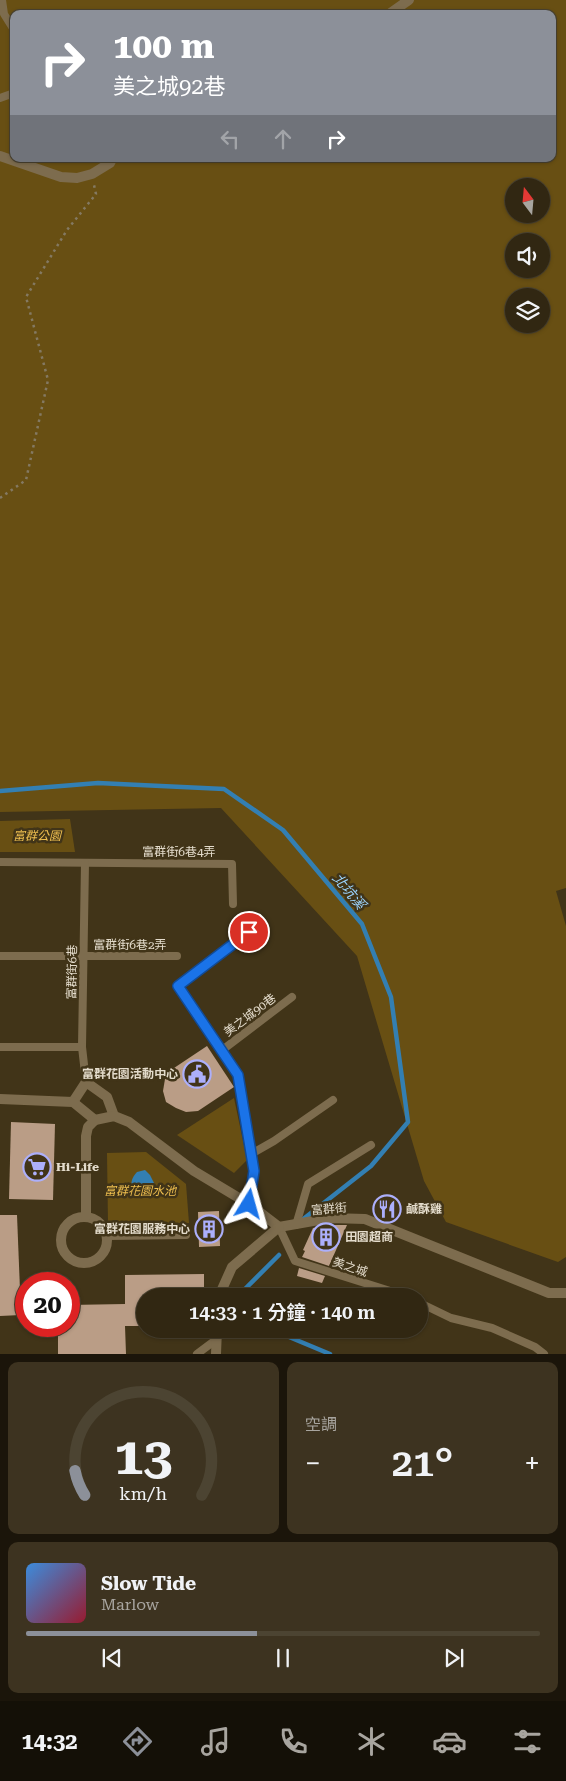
<!DOCTYPE html>
<html lang="zh-TW">
<head>
<meta charset="utf-8">
<style>
	body { margin:0; font-family:"Roboto Serif","Noto Sans TC",serif; background:#3d3320; color:#f1f3f6; height:100vh; display:flex; flex-direction:column; font-size:19px; white-space:nowrap }
	* { box-sizing:border-box; margin:0 }
	p { font-size:16px; color:#a8a59f }
	.icon { flex:none; width:28px; height:28px; fill:none; stroke:currentColor; stroke-width:2; stroke-linecap:round; stroke-linejoin:round }
	.map { position:relative; height:1354px; overflow:hidden }
	.side { display:flex; flex-direction:column; gap:8px; padding:8px; background:#1b150a; flex:1 }
	.side>* { flex:none }
	.guide { position:absolute; left:10px; top:10px; width:546px; height:152px; border-radius:10px; box-shadow:0 1px 4px #0004,0 0 0 1px #4c4432; background:#8c9099; color:#fff; overflow:hidden }
	.needle { width:32px; rotate:344deg }
	.fabs { position:absolute; left:505px; top:178px; display:grid; gap:10px }
	.fabs a { display:grid; place-items:center; width:45px; height:45px; border-radius:50%; background:#312712; box-shadow:0 1px 4px #0004,0 0 0 1px #4c4432; font-size:25px }
	.speed { position:absolute; left:15px; top:1272px; display:flex; gap:10px; font-size:25px; font-weight:700; text-align:center }
	.speed>* { display:grid; place-content:center; width:65px; height:65px; border-radius:50%; background:#312712; box-shadow:0 1px 4px #0004,0 0 0 1px #4c4432; line-height:1 }
	.speed .limit { border:8px solid #d22; background:#fff; color:#111 }
	.pin { position:absolute; display:grid; place-items:center; width:42px; height:42px; color:#fff; margin:-21px; border:2px solid #fff; border-radius:50%; box-shadow:0 1px 5px #0007 }
	.me { position:absolute; width:55px; margin:-28px; rotate:8deg; stroke-linejoin:round; filter:drop-shadow(0 0 4px #0008) }
	.turn { display:flex; align-items:center; gap:18px; height:105px; padding:0 20px; font-size:22px }
	.turn .icon { width:65px; height:65px; stroke-width:2.5 }
	.turn b { display:block; font-size:35px; line-height:42px }
	.lanes { display:flex; align-items:center; height:48px; padding:0 20px; background:#0003; justify-content:center; gap:25px; direction:ltr }
	.lanes .off { opacity:.35 }
	.big { font-size:38px; font-weight:600; line-height:1.1 }
	.side .tile { flex:1; display:flex; flex-direction:column; justify-content:center; gap:8px; min-width:0; padding:0 18px; border-radius:10px; background:#3d3320 }
	.side .dial { align-items:center; gap:0 }
	.dial svg { height:130px; overflow:visible; fill:none; stroke:#4c4432; stroke-width:7; stroke-linecap:round; text-anchor:middle }
	.dial text { fill:#f1f3f6; stroke:none }
	.song { display:flex; align-items:center; gap:15px }
	.cover { width:60px; height:60px; border-radius:8px; background:linear-gradient(135deg,hsl(210 70% 55%),hsl(350 70% 35%)) }
	.played { height:5px; border-radius:2px; background:linear-gradient(90deg,#8c9099 45%,#4c4432 45%) }
	.keys { display:flex; justify-content:space-around; direction:ltr }
	.heat { display:flex; justify-content:space-between; align-items:center; font-size:28px; direction:ltr }
	.side .tiles { flex:1; display:grid; gap:8px; grid-template-columns:1fr 1fr }
	.tile:last-child { grid-column:span 2 }
	.trip { position:absolute; left:136px; top:1288px; width:292px; height:50px; border-radius:25px; background:#312712; box-shadow:0 1px 4px #0004,0 0 0 1px #4c4432; font-weight:600; line-height:50px; text-align:center }
	.tabs { display:flex; height:80px; justify-content:space-around; align-items:center; background:#141007; color:#a8a59f }
	.tabs .icon { width:35px; height:35px }
	.tabs .selected { color:#8c9099 }
	.tabs b { font-size:22px; color:#f1f3f6 }
	.map>svg:first-child { display:block }
	.green { fill:#684f13; fill-rule:evenodd }
	.water { fill:#337fb2 }
	.lines { fill:none; stroke-linecap:round; stroke-linejoin:round }
	.stream { stroke:#337fb2; stroke-width:4.5 }
	.building { fill:#ba9d86 }
	.path { stroke:#847962; stroke-width:2.5; stroke-dasharray:2.5 4; stroke-linecap:butt }
	.service { stroke:#7d6c4e; stroke-width:8 }
	.minor { stroke:#7d6c4e; stroke-width:10 }
	.tertiary { stroke:#7d6c4e; stroke-width:10 }
	.route-casing { stroke:#114b97; stroke-width:12 }
	.route { stroke:#1a73e8; stroke-width:9 }
	.labels { text-anchor:middle; dominant-baseline:central; stroke-width:5; stroke-linejoin:round; paint-order:stroke }
	.park-label { font-size:12px; font-style:italic; fill:#efbf4f; stroke:#413418 }
	.street-label { font-size:12px; fill:#e4dccc; stroke:#413418 }
	.poi-label { font-size:12px; font-weight:bold; fill:#e4dccc; stroke:#413418; text-anchor:start }
	.water-label { font-size:14px; font-style:italic; fill:#9bd3fd; stroke:#413418 }
</style>
</head>
<body>
<div class="map">
<svg width="566" height="1354" viewBox="0 0 566 1354">
	<rect width="100%" height="100%" fill="#413418"/>
	<g class="green">
		<path d="M 0,0 L 566,0 L 566,888 L 556,891 L 566,926 L 566,1257 L 558,1262 L 446,1222 L 424,1181 L 357,956 L 221,808 L 0,812 ZM 14,14 L 552,14 L 552,159 L 14,159 ZM 514,186 L 541,186 L 541,214 L 514,214 ZM 514,241 L 541,241 L 541,269 L 514,269 ZM 514,296 L 541,296 L 541,324 L 514,324 Z"/>
		<polygon points="70,819 75,852 0,852 0,821"/>
		<polygon points="234,1098 247,1160 234,1173 177,1135"/>
		<polygon points="146,1152 186,1184 189,1223 108,1224 107,1153"/>
	</g>
	<path class="water" d="M 145,1170 L 150,1175 L 155,1185 L 152,1190 C 136,1196 124,1186 137,1172 Z"/>
	<g class="lines">
		<g class="stream">
			<polyline points="0,791 98,783 224,789 283,830 362,924 391,997 408,1122 371,1166 302,1220"/>
			<polyline points="245,1296 242,1292 279,1255"/>
			<polyline points="270,1329 330,1354"/>
		</g>
	</g>
	<g class="building">
		<polygon points="207,1046 234,1087 198,1111 186,1112 176,1108 166,1102 163,1091 165,1079 171,1070"/>
		<polygon points="11,1122 55,1124 53,1200 9,1199"/>
		<polygon points="219,1211 220,1246 199,1247 198,1212"/>
		<polygon points="0,1215 17,1215 21,1315 0,1316"/>
		<polygon points="330,1225 347,1225 329,1266 302,1257 305,1251 303,1250 313,1228"/>
		<polygon points="299,1268 325,1276 322,1283 297,1276"/>
		<polygon points="204,1274 204,1296 145,1296 145,1326 125,1326 126,1354 58,1354 58,1326 69,1326 69,1305 125,1304 125,1275"/>
	</g>
	<g class="lines">
		<polyline class="path" points="0,498 26,480 48,380 26,297 67,230 96,194 94,185"/>
		<g class="service">
			<polyline points="2,0 4,14 14,30"/>
			<polyline points="0,98 14,93"/>
			<polyline points="0,862 232,864 233,904"/>
			<polyline points="85,863 82,1047 86,1082"/>
			<polyline points="0,956 177,956"/>
			<polyline points="0,1047 82,1047"/>
			<polyline points="221,1051 292,997"/>
			<polyline points="251,1154 274,1141 333,1100"/>
			<polyline points="249,1204 254,1171 238,1075 178,986 260,923"/>
			<polyline points="296,1225 308,1184 371,1145"/>
			<polyline points="279,1227 295,1261 406,1296"/>
			<polyline points="108,1236 186,1235"/>
			<polyline points="420,1303 451,1318 492,1328 535,1347 544,1354"/>
			<polyline points="197,1354 217,1339"/>
		</g>
		<g class="minor">
			<polyline points="0,1099 73,1102 86,1082 107,1097 114,1116"/>
			<polyline points="73,1102 95,1120"/>
			<circle cx="84" cy="1240" r="23"/>
			<polyline points="86,1217 86,1136 88,1127 95,1120 114,1116 129,1122 194,1171 249,1204 279,1227 330,1218 365,1219 549,1293 566,1293"/>
			<polyline points="219,1296 232,1267 279,1227"/>
			<polyline points="216,1354 217,1329"/>
		</g>
		<g class="tertiary">
			<polyline points="389,14 409,0"/>
			<polyline points="0,156 61,177 77,178 92,174 110,163 112,159"/>
		</g>
	</g>
	<g class="lines">
		<g class="route-casing">
			<polyline id="route" points="249,932 178,986 238,1075 254,1171 249,1204"/>
		</g>
		<use href="#route" class="route"/>
	</g>
	<defs>
		<g id="civic-ring" transform="scale(1.4375)"><circle r="9.5" fill="#413418" stroke="#acaffb" stroke-width="1.5"/><path d="M-.6-6.5H3V-4.5H.6V-3L4-1V1h2V6H-6V1h2V-1L-.6-3ZM-1.2 2.5V6h2.4V2.5Z" fill="#acaffb"/></g>
		<g id="supermarket-ring" transform="scale(1.4375)"><circle r="9.5" fill="#413418" stroke="#acaffb" stroke-width="1.5"/><path d="M-6-5.5h2.5l.6 2H6L4.5 2H-2.5L-4.4-4H-6ZM-1.5 3.2a1.3 1.3 0 1 0 .1 0ZM3 3.2a1.3 1.3 0 1 0 .1 0Z" fill="#acaffb"/></g>
		<g id="restaurant-ring" transform="scale(1.4375)"><circle r="9.5" fill="#413418" stroke="#acaffb" stroke-width="1.5"/><path d="M-5-6h1v4h1v-4h1v4h1v-4h1v5L-1.5 .5V6h-2V.5L-5-1ZM5-6V6H3V1.5H1.5Q1.5-4 5-6Z" fill="#acaffb"/></g>
		<g id="building-ring" transform="scale(1.4375)"><circle r="9.5" fill="#413418" stroke="#acaffb" stroke-width="1.5"/><path d="M-4-6H4V6H1V3H-1V6H-4ZM-2.5-4.3h1.7v1.8h-1.7ZM.8-4.3h1.7v1.8H.8ZM-2.5-1h1.7V.8h-1.7ZM.8-1h1.7V.8H.8Z" fill="#acaffb"/></g>
	</defs>
	<g fill-rule="evenodd">
		<use href="#civic-ring" x="197" y="1074"/>
		<use href="#supermarket-ring" x="37" y="1167"/>
		<use href="#restaurant-ring" x="387" y="1209"/>
		<use href="#building-ring" x="209" y="1229"/>
		<use href="#building-ring" x="326" y="1237"/>
	</g>
	<g class="labels">
		<g class="park-label">
			<text x="37" y="836">富群公園</text>
			<text x="140" y="1191">富群花園水池</text>
		</g>
		<g class="street-label">
			<text x="179" y="852">富群街6巷4弄</text>
			<text x="130" y="945">富群街6巷2弄</text>
			<text transform="translate(72 972) rotate(-89)">富群街6巷</text>
			<text transform="translate(250 1015) rotate(-37)">美之城90巷</text>
			<text transform="translate(329 1209) rotate(-5)">富群街</text>
			<text transform="translate(350 1267) rotate(18)">美之城</text>
		</g>
		<g class="poi-label">
			<text x="178" y="1074" text-anchor="end">富群花園活動中心</text>
			<text x="56" y="1167">Hi-Life</text>
			<text x="406" y="1209">鹹酥雞</text>
			<text x="190" y="1229" text-anchor="end">富群花園服務中心</text>
			<text x="345" y="1237">田園超商</text>
		</g>
		<g class="water-label">
			<text transform="translate(349 891) rotate(50)">北坑溪</text>
		</g>
	</g>
</svg>
<div class="fabs">
<a><svg class="needle" viewBox="-14 -14 28 28"><path d="M0-13l5 13h-10z" fill="#e53935"/><path d="M0 13l5-13h-10z" fill="#a8a59f"/></svg></a>
<a><svg class="icon" aria-label="sound" viewBox="0 0 24 24"><path d="M4 9h4l5-4v14l-5-4H4zM17 9q2 3 0 6"/></svg></a>
<a><svg class="icon" aria-label="layers" viewBox="0 0 24 24"><path d="M12 4l9 5-9 5-9-5zM3 14l9 5 9-5"/></svg></a>
</div>
<div class="speed"><div class="limit">20</div></div>
<div class="pin" style="left:249px;top:932px;background:#d93025"><svg class="icon" aria-label="arrive" viewBox="0 0 24 24"><path d="M6 21V4h12l-3 4 3 4H6"/></svg></div>
<svg class="me" style="left:249px;top:1204px" viewBox="-20 -20 40 40"><path d="M0-17L14 15 0 8-14 15z" fill="#1a73e8" stroke="#fff" stroke-width="4"/></svg>
<div class="trip">14:33 · 1 分鐘 · 140 m</div>
<div class="guide">
<div class="turn"><svg class="icon" aria-label="right" viewBox="0 0 24 24"><path d="M7 20v-9h11M14 6l5 5-5 5"/></svg><div><b>100 m</b>美之城92巷</div></div>
<div class="lanes"><svg class="icon off" aria-label="left" viewBox="0 0 24 24"><path d="M17 20v-9H6M10 6l-5 5 5 5"/></svg><svg class="icon off" aria-label="ahead" viewBox="0 0 24 24"><path d="M12 20V5M6 11l6-6 6 6"/></svg><svg class="icon" aria-label="right" viewBox="0 0 24 24"><path d="M7 20v-9h11M14 6l5 5-5 5"/></svg></div>
</div>
</div>
<section class="side">
<div class="tiles">
<div class="tile dial"><svg viewBox="0 0 100 80">
<path d="M14 69A42 42 0 1 1 86 69"/>
<path d="M14 69A42 42 0 0 1 8 54" stroke="#8c9099"/>
<text x="50" y="56" font-size="32" font-weight="700">13</text>
<text x="50" y="72" font-size="11">km/h</text>
</svg></div>
<div class="tile"><p>空調</p>
<div class="heat"><a>−</a><b class="big">21°</b><a>+</a></div>
</div>
<div class="tile">
<div class="song"><i class="cover"></i><div><b>Slow Tide</b><p>Marlow</p></div></div>
<div class="played"></div>
<div class="keys"><svg class="icon" aria-label="previous" viewBox="0 0 24 24"><path d="M18 5L8 12l10 7zM5 5v14"/></svg><svg class="icon" aria-label="pause" viewBox="0 0 24 24"><path d="M8 5v14M16 5v14"/></svg><svg class="icon" aria-label="next" viewBox="0 0 24 24"><path d="M6 5l10 7-10 7zM19 5v14"/></svg></div>
</div>
</div>
</section>
<nav class="tabs">
<b>14:32</b>
<svg class="icon selected" aria-label="directions" viewBox="0 0 24 24"><path d="M12 3l9 9-9 9-9-9zM9 14v-3h6M13 9l2 2-2 2"/></svg>
<svg class="icon" aria-label="music" viewBox="0 0 24 24"><path d="M9 18V5l10-2v13"/><circle cx="6" cy="18" r="3"/><circle cx="16" cy="16" r="3"/></svg>
<svg class="icon" aria-label="phone" viewBox="0 0 24 24"><path d="M5 4h4l2 5-3 2q2 4 5 5l2-3 5 2v4C11 20 4 13 5 4z"/></svg>
<svg class="icon" aria-label="climate" viewBox="0 0 24 24"><path d="M12 3v18M4 7l16 10M4 17L20 7"/></svg>
<svg class="icon" aria-label="car" viewBox="0 0 24 24"><path d="M5 17H2v-5l4-1 3-4h7l3 4 3 1v5h-3M9 17h6M6 11h13"/><circle cx="7" cy="17" r="2"/><circle cx="17" cy="17" r="2"/></svg>
<svg class="icon" aria-label="filters" viewBox="0 0 24 24"><path d="M4 7h16M4 17h16"/><circle cx="9" cy="7" r="2"/><circle cx="15" cy="17" r="2"/></svg>
</nav>
</body>
</html>
